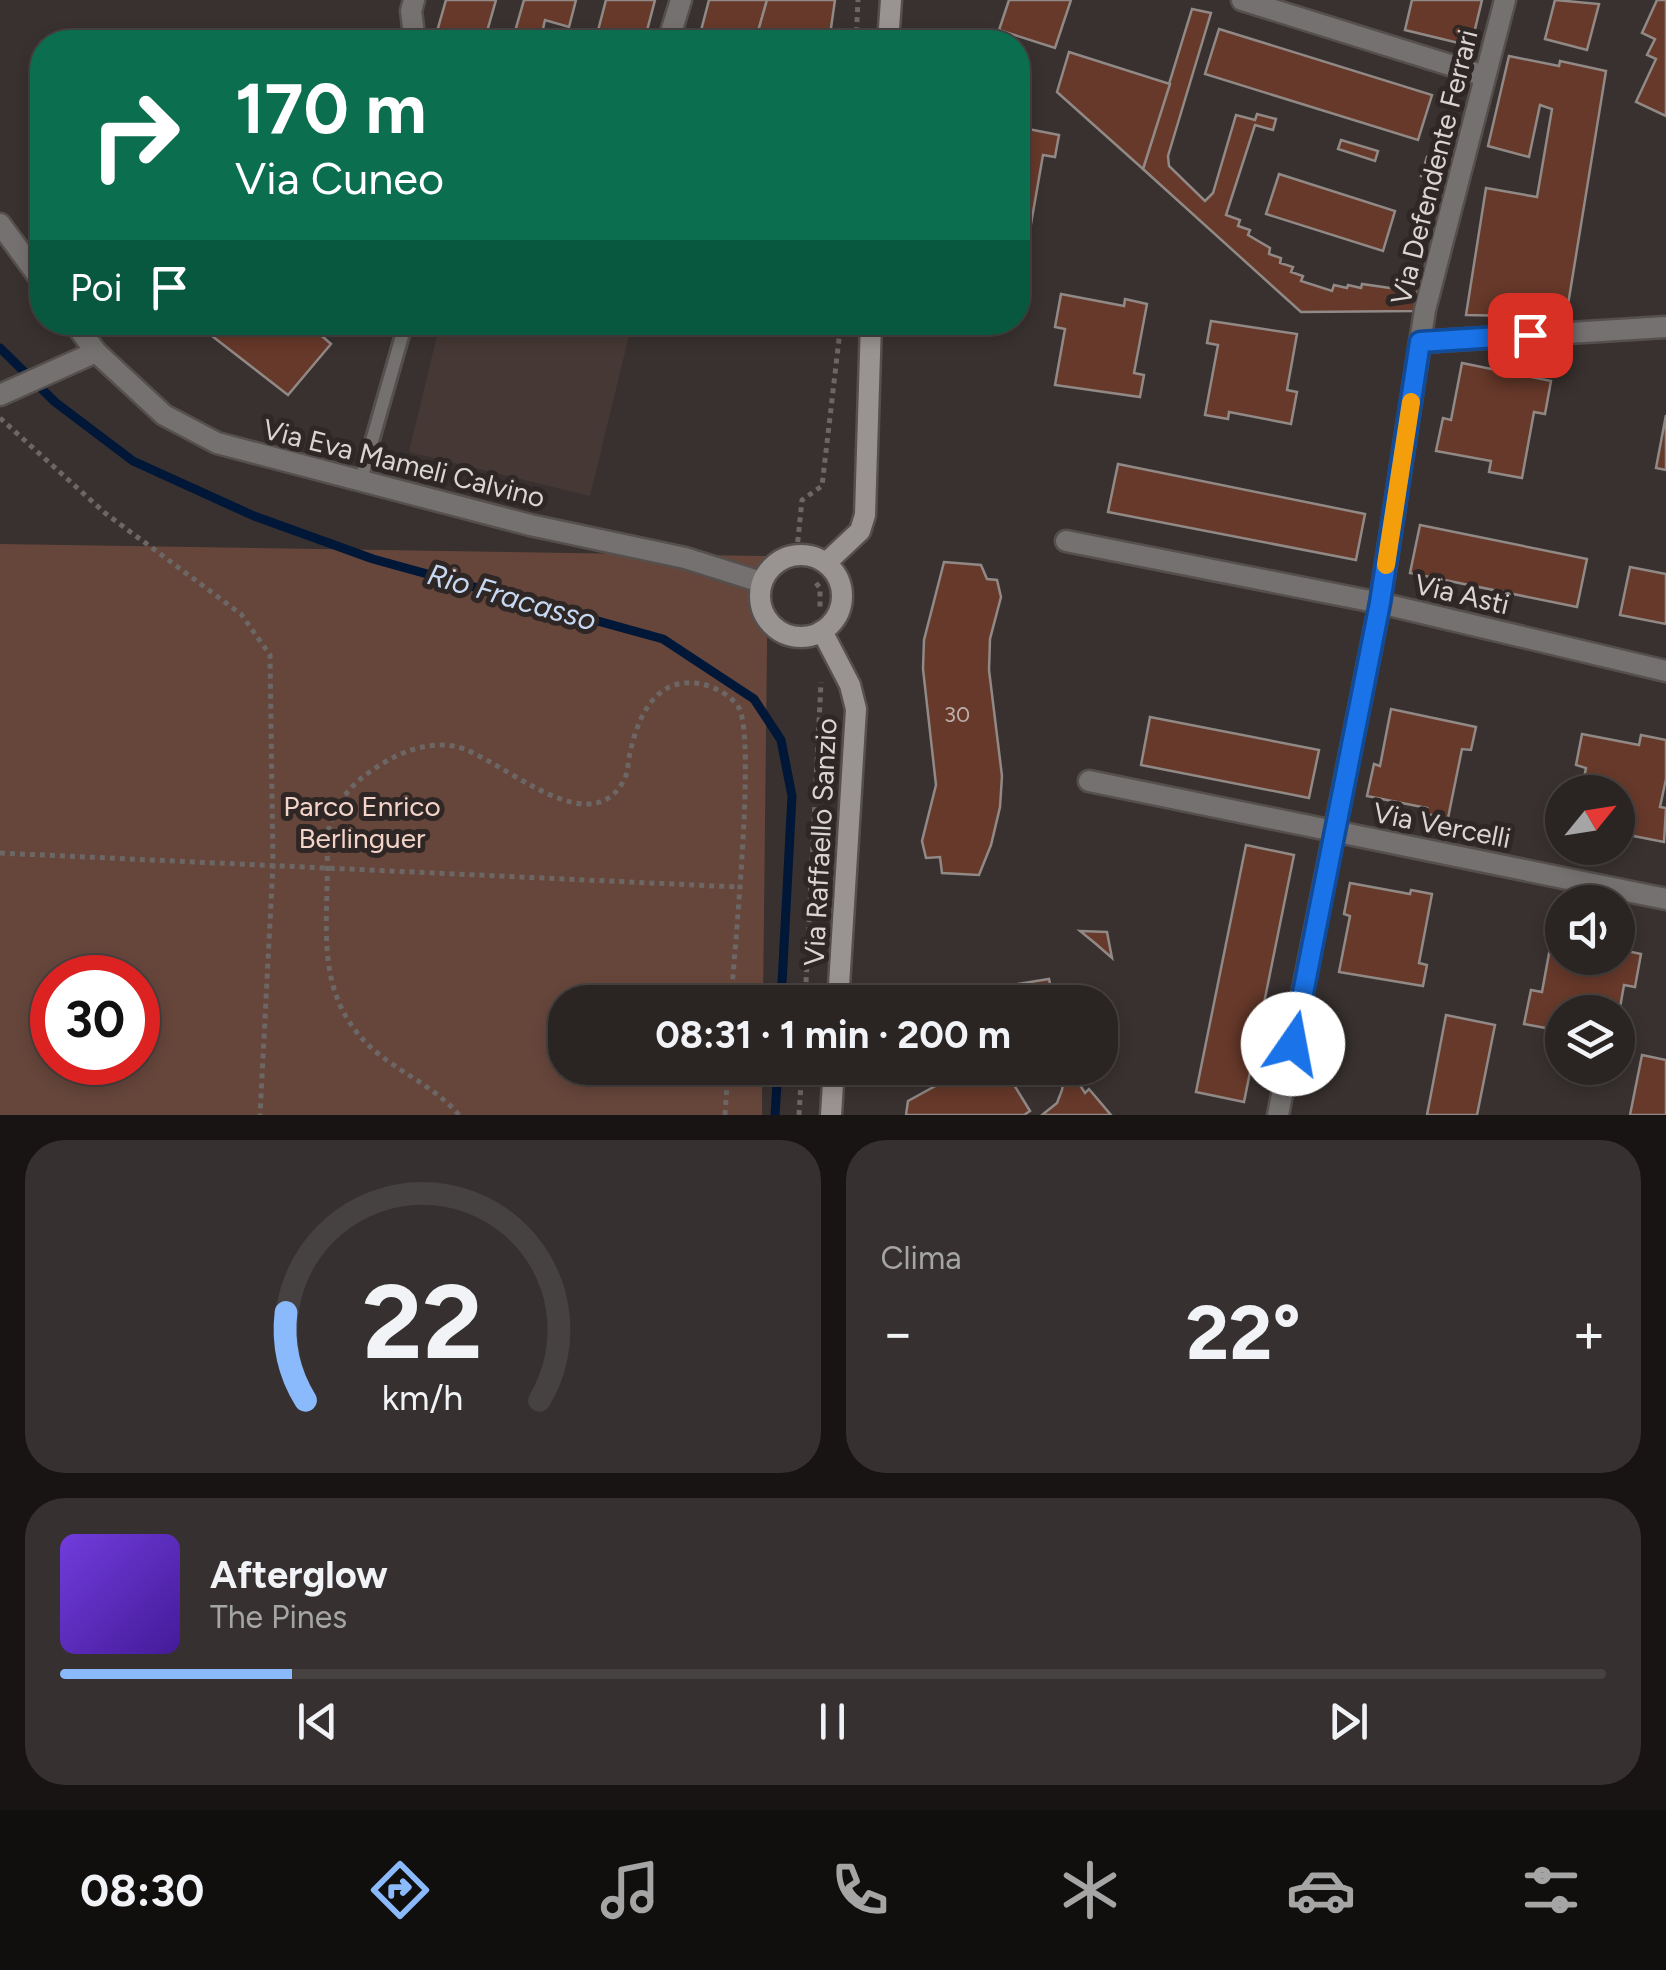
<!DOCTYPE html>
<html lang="it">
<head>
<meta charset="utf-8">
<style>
	body { margin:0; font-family:Figtree,sans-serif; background:#363130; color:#f1f3f6; height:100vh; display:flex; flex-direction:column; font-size:38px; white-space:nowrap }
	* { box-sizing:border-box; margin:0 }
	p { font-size:32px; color:#a5a5a6 }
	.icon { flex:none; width:55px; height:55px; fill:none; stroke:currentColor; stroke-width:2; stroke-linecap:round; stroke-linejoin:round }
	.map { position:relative; height:1115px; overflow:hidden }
	.side { display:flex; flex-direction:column; gap:25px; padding:25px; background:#171413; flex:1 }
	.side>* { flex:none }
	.top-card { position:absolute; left:30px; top:30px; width:1000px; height:305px; border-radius:40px; box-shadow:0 5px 15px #0003,0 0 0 2px #464241; background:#0b6e4f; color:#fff; overflow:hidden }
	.needle { width:65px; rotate:60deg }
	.fabs { position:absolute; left:1545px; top:775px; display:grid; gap:20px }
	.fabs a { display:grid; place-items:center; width:90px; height:90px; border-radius:50%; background:#2a2523; box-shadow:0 5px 15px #0003,0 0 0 2px #464241; font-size:50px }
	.speed { position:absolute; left:30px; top:955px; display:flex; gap:20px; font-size:50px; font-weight:700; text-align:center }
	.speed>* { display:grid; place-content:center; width:130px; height:130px; border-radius:50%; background:#2a2523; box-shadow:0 5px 15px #0003,0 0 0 2px #464241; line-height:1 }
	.speed .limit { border:15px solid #d22; background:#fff; color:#111 }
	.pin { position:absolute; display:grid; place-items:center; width:85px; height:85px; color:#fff; margin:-42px; border-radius:20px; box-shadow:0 5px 15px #0006 }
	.me { position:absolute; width:110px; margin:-55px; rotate:12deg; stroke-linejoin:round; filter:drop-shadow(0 0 8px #0008) }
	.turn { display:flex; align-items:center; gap:35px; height:210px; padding:0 40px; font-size:45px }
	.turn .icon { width:130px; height:130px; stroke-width:2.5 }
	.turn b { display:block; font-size:70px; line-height:85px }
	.then { display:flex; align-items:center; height:95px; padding:0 40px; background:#0003; gap:20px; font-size:38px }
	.big { font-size:75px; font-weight:700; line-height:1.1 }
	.side .widget { flex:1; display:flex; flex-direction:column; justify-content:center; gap:15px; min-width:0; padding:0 35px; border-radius:40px; background:#363130 }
	.side .dial { align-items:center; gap:0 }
	.dial svg { height:260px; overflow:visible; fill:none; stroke:#464241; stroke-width:7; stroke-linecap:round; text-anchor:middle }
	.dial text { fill:#f1f3f6; stroke:none }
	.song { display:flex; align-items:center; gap:30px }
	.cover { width:120px; height:120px; border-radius:15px; background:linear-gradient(135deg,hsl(260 70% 55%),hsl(260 70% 35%)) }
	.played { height:10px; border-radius:5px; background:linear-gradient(90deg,#8abafc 15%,#464241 15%) }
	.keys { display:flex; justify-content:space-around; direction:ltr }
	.heat { display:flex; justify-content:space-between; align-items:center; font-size:55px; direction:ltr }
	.side .tiles { flex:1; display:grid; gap:25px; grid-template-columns:1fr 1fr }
	.widget:last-child { grid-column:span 2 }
	.trip { position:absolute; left:548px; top:985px; width:570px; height:100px; border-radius:40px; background:#2a2523; box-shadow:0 5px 15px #0003,0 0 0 2px #464241; font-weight:700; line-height:100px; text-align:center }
	.menu { display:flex; height:160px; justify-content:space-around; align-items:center; background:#110f0e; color:#a5a5a6 }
	.menu .icon { width:70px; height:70px }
	.menu .active { color:#8abafc }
	.menu b { font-size:45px; color:#f1f3f6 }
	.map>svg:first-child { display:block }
	.built { fill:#463935 }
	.green { fill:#66463b; fill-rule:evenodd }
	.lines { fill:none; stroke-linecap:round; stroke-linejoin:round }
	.stream { stroke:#011738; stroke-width:9 }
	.building { fill:#66392a; stroke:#918986; stroke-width:2.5 }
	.lane-casing { stroke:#554f4d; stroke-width:18 }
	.street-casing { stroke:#554f4d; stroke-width:25 }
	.secondary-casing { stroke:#554f4d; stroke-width:25 }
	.path { stroke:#6c6664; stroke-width:5; stroke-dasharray:5 5; stroke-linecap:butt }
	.lane { stroke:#747170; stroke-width:12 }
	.street { stroke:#747170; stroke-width:20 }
	.secondary { stroke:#999391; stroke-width:20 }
	.route-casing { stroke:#114b97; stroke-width:25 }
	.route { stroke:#1a73e8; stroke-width:18 }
	.slow { stroke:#f59e0b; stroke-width:18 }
	.labels { text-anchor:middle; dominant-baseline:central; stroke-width:10; stroke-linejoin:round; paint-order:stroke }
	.number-label { font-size:22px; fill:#bcaea9 }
	.street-label { font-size:28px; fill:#d9d5d3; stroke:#2e2725 }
	.park-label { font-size:28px; fill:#f4d3c8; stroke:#2e2725 }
	.water-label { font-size:30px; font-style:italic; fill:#c7d9f2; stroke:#2e2725 }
</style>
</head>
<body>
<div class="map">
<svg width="1666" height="1115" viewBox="0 0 1666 1115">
	<rect width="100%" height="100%" fill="#38312f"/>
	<polygon class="built" points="440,323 632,323 590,496 409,452"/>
	<path class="green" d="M 0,544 L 768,556 L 763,1002 L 565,1002 L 565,1068 L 762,1068 L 762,1115 L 0,1115 ZM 52,978 L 138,978 L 138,1062 L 52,1062 Z"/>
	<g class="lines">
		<g class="stream">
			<polyline points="0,348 55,402 133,461 254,516 373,559 663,639 754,699 781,740 792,796 781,1002"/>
			<polyline points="775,1115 778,1068"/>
		</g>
	</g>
	<g class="building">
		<polygon points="446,0 496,0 484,42 434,42"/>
		<polygon points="524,0 576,0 569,27 545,20 540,42 512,42"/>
		<polygon points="606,0 655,0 644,42 588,42 595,42"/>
		<polygon points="709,0 767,0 755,42 698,42"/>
		<polygon points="767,0 835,0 829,42 755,42"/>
		<polygon points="1009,0 1071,0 1055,48 999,30"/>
		<polygon points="1412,0 1482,0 1471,46 1405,30"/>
		<polygon points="1555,0 1599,4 1587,50 1545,39"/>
		<polygon points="1657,0 1666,0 1666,116 1636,102 1656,59 1647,55 1655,39 1642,33"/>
		<polygon points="1192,9 1211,13 1168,156 1169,166 1205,201 1213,193 1236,115 1255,120 1257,114 1276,119 1273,130 1255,125 1226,215 1240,220 1238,226 1250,230 1248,235 1270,248 1269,254 1281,258 1280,263 1293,267 1291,272 1303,276 1301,281 1332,291 1334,285 1347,288 1348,285 1361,288 1362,284 1390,288 1402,287 1403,282 1419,285 1414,311 1301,312 1143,169"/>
		<polygon points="1219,29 1432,95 1418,140 1205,74"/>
		<polygon points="1069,52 1170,84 1143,169 1057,92"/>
		<polygon points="1509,56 1559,66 1560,61 1606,71 1566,317 1466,315 1486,188 1537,197 1552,109 1540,105 1529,157 1488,146"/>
		<polygon points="1018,127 1059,135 1055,157 1043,155 1031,224 1018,221"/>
		<polygon points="1341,140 1378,151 1375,161 1338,149"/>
		<polygon points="1427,157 1447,163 1441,182 1421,176"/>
		<polygon points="1279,174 1395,211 1383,251 1266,214"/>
		<polygon points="1061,294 1124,306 1125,299 1147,304 1134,373 1144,375 1140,397 1055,385 1065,329 1055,327"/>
		<polygon points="1211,321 1297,334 1287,390 1297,392 1291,424 1229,412 1228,419 1205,415 1218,345 1207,343"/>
		<polygon points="194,322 306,322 331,344 288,395"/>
		<polygon points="1462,363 1551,381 1545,414 1534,412 1522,478 1489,472 1491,461 1436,451 1443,418 1451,420"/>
		<polygon points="1666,415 1666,470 1656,468"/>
		<polygon points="1118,464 1365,514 1356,560 1108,512"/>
		<polygon points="1420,525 1587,559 1577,607 1410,573"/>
		<polygon points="944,562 981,565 987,579 997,580 1001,597 990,639 989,670 1002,776 1000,807 991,845 979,875 942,873 940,857 926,858 922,841 936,785 923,669 924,640"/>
		<polygon points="1630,567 1666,574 1666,624 1620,615"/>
		<polygon points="1391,709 1476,727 1471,750 1462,749 1448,818 1426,814 1427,808 1367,796 1374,764 1380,766"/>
		<polygon points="1150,717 1319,750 1309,798 1141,765"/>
		<polygon points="1582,734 1639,745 1641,735 1666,740 1666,779 1660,807 1666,808 1664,842 1618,833 1618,792 1581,792 1586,768 1576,765"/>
		<polygon points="1246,845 1294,855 1244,1102 1196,1092"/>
		<polygon points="1350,883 1410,894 1411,890 1432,894 1419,963 1427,965 1423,986 1339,972 1350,916 1344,914"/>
		<polygon points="1080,931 1107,932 1112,958 1096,944"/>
		<polygon points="1552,937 1562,939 1562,958 1618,958 1618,949 1641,954 1635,987 1624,985 1618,1019 1618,1012 1562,1012 1562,1031 1524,1024 1531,990 1542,992"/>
		<polygon points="1049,979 1054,1002 1008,1002 1005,986"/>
		<polygon points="1446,1015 1495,1025 1477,1115 1427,1115"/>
		<polygon points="1642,1055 1666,1060 1666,1115 1630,1115"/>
		<polygon points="929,1068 999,1068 996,1075 1001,1084 1011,1080 1030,1111 1024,1115 906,1115 908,1101 937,1085 926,1077"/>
		<polygon points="1059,1068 1098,1068 1078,1082 1085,1093 1089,1089 1111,1115 1042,1115 1057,1103 1062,1090 1064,1079"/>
	</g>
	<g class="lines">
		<g class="lane-casing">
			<polyline id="lane" points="360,483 406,322"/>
		</g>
		<g class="street-casing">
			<g id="street">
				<polyline points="414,0 411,11 415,42"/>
				<polyline points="1242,0 1485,76"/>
				<polyline points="668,42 681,0"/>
				<polyline points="0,224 42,281"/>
				<polyline points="74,322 96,352 164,415 217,443 530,525 685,558 761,582"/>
				<polyline points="1420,342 1666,327"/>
				<polyline points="0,395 96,352"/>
				<polyline points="1066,541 1380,603 1666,671"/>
				<polyline points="1089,781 1666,899"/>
				<polyline points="1278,1115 1380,603 1425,310 1505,0"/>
			</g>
		</g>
		<g class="secondary-casing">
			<g id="secondary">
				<polyline points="888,42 891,0"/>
				<circle cx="801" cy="596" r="41"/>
				<polyline points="826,563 860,531 865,515 871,322"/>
				<polyline points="822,631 850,685 856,709 838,1002"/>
				<polyline points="831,1115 834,1068"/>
			</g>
		</g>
		<g class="path">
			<polyline points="856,42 858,0"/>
			<polyline points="0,418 105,513 241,614 270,655 273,865 260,1115"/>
			<polyline points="802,561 797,549 802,500 822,486 841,322"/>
			<polyline points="816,583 820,588 820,611"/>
			<polyline points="0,853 738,887"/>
			<polyline points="805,1002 821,682"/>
			<path d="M 459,1115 C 438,1090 407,1076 381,1056 C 309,999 330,926 327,847 C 326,823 340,797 358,781 C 383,760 419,740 454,746 C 497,754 587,845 623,782 C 628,775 628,761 630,753 C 638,716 656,675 702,684 C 715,687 732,696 739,708 C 756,739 734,954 731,1002"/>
			<polyline points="725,1115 728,1068"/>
			<polyline points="799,1115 802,1068"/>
		</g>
		<use href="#lane" class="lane"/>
		<use href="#street" class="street"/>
		<use href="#secondary" class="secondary"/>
	</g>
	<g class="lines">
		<g class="route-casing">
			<polyline id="route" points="1293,1044 1380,603 1420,342 1530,335"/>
		</g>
		<use href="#route" class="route"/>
		<polyline class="slow" points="1386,565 1411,402"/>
	</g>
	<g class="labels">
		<g class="number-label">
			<text x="957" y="714">30</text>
		</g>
		<g class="street-label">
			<text transform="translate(1434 167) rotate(-76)">Via Defendente Ferrari</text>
			<text transform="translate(404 463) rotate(14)">Via Eva Mameli Calvino</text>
			<text transform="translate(1462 594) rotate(13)">Via Asti</text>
			<text transform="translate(1442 825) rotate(11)">Via Vercelli</text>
			<text transform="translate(820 842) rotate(-87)">Via Raffaello Sanzio</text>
		</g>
		<g class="park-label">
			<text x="362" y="806">Parco Enrico<tspan x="362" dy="32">Berlinguer</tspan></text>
		</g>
		<g class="water-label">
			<text transform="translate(512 597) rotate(16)">Rio Fracasso</text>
		</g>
	</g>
</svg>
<div class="fabs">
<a><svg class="needle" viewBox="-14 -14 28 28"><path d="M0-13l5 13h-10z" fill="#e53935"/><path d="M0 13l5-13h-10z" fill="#a5a5a6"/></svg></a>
<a><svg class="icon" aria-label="sound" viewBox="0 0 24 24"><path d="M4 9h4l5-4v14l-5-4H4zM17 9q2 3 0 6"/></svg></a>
<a><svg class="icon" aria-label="layers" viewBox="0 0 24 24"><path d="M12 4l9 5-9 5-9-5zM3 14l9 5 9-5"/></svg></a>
</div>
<div class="speed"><div class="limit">30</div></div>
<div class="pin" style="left:1530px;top:335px;background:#d93025"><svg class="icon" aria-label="arrive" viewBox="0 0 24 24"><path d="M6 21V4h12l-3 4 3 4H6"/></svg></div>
<svg class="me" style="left:1293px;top:1044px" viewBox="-20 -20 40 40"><circle r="19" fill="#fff"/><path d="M0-13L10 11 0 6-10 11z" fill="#1a73e8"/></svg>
<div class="trip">08:31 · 1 min · 200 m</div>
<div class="top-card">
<div class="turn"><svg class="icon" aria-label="right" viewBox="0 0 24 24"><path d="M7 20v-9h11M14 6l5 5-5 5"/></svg><div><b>170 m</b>Via Cuneo</div></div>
<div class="then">Poi<svg class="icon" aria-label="arrive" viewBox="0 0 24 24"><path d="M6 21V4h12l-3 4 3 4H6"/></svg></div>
</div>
</div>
<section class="side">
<div class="tiles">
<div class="widget dial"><svg viewBox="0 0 100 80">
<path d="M14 69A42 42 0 1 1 86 69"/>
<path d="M14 69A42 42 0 0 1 8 42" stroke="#8abafc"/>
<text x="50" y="56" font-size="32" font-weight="700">22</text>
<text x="50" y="72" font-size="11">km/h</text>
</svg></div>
<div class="widget"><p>Clima</p>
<div class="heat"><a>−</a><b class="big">22°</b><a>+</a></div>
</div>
<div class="widget">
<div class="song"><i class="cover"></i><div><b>Afterglow</b><p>The Pines</p></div></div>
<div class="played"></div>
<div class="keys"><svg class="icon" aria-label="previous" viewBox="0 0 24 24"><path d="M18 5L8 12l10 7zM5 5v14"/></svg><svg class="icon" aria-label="pause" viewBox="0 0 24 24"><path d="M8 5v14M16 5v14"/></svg><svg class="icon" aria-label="next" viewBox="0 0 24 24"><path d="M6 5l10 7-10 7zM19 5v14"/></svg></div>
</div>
</div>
</section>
<nav class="menu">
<b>08:30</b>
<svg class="icon active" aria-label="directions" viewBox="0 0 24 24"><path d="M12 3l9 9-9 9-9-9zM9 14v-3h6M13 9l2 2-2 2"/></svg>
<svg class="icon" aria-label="music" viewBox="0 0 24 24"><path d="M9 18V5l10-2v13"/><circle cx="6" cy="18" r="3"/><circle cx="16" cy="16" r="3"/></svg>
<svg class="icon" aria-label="phone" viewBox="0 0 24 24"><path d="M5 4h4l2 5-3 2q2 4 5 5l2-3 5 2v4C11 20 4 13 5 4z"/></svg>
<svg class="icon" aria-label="climate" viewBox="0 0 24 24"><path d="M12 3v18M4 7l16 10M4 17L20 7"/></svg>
<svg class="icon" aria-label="car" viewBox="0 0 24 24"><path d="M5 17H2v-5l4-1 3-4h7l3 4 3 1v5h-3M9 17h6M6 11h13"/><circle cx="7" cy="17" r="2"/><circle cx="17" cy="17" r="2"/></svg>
<svg class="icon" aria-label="filters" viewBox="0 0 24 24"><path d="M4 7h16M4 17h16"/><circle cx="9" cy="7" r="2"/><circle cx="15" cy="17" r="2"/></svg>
</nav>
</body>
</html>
